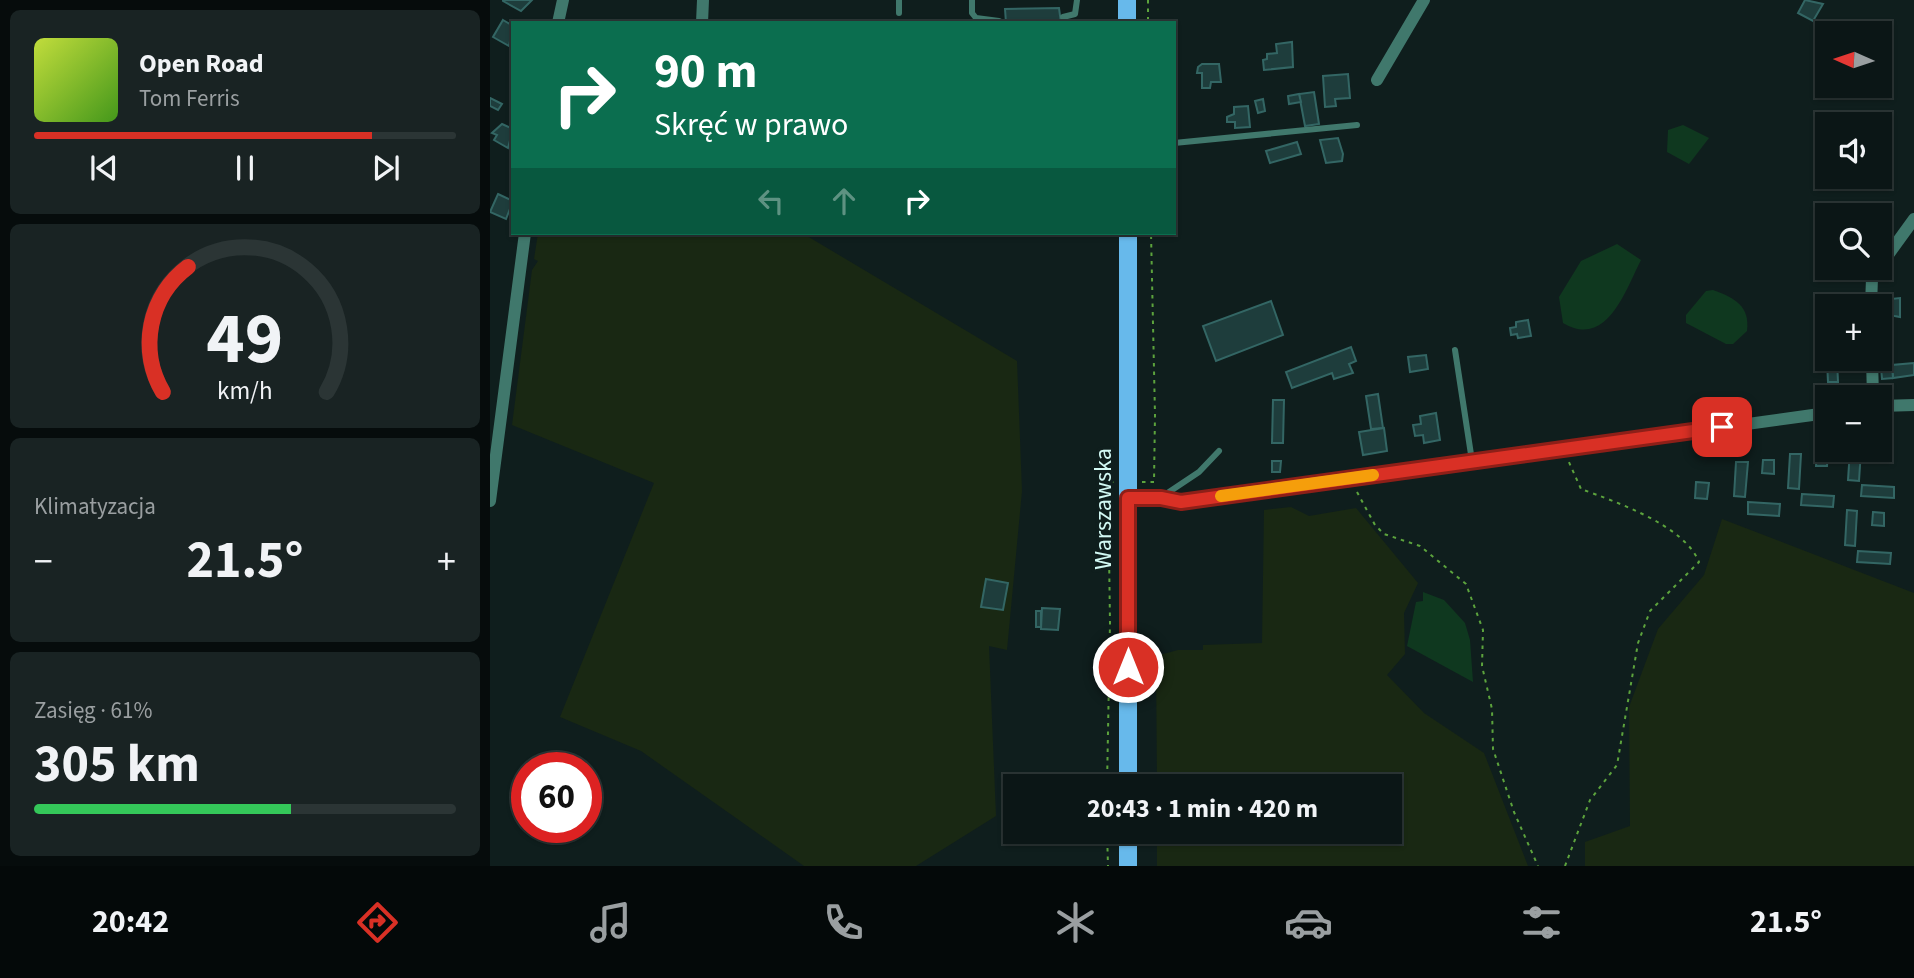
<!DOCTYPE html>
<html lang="pl">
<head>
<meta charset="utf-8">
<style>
	body { margin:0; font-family:"Source Sans 3",sans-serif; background:#192323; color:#f1f3f6; height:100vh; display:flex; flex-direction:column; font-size:26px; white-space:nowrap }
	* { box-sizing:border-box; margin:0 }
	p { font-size:23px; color:#9a9fa1 }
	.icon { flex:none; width:38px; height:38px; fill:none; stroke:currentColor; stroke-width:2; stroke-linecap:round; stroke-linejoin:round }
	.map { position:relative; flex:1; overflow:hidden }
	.side { display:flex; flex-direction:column; gap:10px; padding:10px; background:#060c0c; width:490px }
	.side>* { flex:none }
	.guide { position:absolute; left:21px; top:21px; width:665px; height:214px; border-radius:0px; box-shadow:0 2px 5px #0004,0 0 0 2px #2b3535; background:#0b6e4f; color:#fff; overflow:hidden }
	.needle { width:46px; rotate:273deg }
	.controls { position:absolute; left:1325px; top:21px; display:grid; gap:14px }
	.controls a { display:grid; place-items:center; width:77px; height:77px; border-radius:0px; background:#0b1616; box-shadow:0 2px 5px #0004,0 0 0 2px #2b3535; font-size:35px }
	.speed { position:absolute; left:21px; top:752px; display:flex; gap:14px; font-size:35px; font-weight:700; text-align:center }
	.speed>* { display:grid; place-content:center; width:91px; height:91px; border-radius:50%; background:#0b1616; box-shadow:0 2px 5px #0004,0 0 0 2px #2b3535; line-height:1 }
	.speed .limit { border:10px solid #d22; background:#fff; color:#111 }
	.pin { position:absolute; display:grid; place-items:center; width:60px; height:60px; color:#fff; margin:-30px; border-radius:14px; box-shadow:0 4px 10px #0006 }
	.me { position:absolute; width:77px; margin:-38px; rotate:0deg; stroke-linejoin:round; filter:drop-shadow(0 0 5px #0008) }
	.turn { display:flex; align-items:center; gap:24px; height:147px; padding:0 28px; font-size:32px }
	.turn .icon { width:91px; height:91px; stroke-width:2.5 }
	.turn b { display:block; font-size:49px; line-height:60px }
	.lanes { display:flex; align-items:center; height:66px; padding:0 28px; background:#0003; justify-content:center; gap:35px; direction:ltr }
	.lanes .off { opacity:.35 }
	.big { font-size:52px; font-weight:700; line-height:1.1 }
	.side .widget { flex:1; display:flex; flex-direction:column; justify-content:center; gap:10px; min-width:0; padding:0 24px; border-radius:10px; background:#192323 }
	.side .dial { align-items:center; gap:0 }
	.dial svg { height:182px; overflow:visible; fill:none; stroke:#2b3535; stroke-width:7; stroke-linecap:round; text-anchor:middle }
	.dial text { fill:#f1f3f6; stroke:none }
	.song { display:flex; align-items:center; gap:21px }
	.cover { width:84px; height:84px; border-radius:10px; background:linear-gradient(135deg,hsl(70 70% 55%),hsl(100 70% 35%)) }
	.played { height:7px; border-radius:4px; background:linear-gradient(90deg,#d93025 80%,#2b3535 80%) }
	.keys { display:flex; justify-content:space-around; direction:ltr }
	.heat { display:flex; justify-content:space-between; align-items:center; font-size:38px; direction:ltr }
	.charge { height:10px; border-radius:5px; background:linear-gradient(90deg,#34c759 61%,#2b3535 0) }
	.trip { position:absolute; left:513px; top:774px; width:399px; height:70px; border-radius:0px; background:#0b1616; box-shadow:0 2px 5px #0004,0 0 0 2px #2b3535; font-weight:700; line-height:70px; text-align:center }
	.dock { display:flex; height:112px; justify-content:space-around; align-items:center; background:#040909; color:#9a9fa1 }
	.dock .icon { width:49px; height:49px }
	.dock .current { color:#d93025 }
	.dock b { font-size:32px; color:#f1f3f6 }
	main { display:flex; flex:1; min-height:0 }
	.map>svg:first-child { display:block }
	.green { fill:#192813 }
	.water { fill:#0f381f }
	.building { fill:#1e3d3c; stroke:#336664; stroke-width:2 }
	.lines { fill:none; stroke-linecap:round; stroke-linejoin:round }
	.path { stroke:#5ca33d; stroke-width:2; stroke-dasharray:3.5 5; stroke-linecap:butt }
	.service { stroke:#40786c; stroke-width:6 }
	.minor { stroke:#40786c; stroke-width:12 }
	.primary { stroke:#67b9eb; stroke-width:18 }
	.route-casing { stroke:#8d1f18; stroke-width:18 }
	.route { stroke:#d93025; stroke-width:12 }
	.slow { stroke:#f59e0b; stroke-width:12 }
	.labels { text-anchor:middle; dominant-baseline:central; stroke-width:7; stroke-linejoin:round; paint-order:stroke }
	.street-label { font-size:24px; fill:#d2f9f4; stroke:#0f1e1d }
</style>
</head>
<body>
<main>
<section class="side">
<div class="widget">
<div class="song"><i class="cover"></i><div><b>Open Road</b><p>Tom Ferris</p></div></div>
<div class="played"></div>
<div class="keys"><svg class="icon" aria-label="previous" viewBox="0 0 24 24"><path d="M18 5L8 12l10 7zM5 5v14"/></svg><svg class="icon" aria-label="pause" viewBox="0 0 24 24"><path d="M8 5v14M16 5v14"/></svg><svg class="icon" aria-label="next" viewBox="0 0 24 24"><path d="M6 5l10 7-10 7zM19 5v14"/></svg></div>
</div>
<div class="widget dial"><svg viewBox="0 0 100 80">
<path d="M14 69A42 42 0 1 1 86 69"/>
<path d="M14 69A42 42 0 0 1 25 14" stroke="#d93025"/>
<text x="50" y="56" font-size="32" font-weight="700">49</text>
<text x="50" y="72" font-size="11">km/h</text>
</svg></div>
<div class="widget"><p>Klimatyzacja</p>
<div class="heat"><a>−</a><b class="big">21.5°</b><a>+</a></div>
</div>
<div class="widget"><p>Zasięg · 61%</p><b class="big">305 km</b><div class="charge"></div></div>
</section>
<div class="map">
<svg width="1424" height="866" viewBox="0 0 1424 866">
	<rect width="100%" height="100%" fill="#0f1e1d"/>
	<g class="green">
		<polygon points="48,233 312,233 527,361 532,491 517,650 499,646 506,816 426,866 314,866 151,751 70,717 164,483 22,425 42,270 48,261 44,259"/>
		<polygon points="801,507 819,516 866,508 928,583 914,613 915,654 897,675 934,713 994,753 1038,866 667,866 667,831 900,831 900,786 667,786 666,656 688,650 713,650 713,645 772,643 774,510"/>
		<polygon points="1232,519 1424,593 1424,866 1095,866 1095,842 1140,826 1139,707 1168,629 1214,575"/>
	</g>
	<g class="water">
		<polygon points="1193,125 1219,138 1199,164 1177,152 1178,130"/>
		<path d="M 1127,244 L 1151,260 C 1135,291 1117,349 1073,323 L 1069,297 L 1091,261 Z"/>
		<path d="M 1223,290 C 1245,298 1260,306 1257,331 L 1243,344 L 1236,344 L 1196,323 L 1196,315 L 1216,291 Z"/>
		<polygon points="933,592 954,600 975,623 980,640 983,682 917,646 926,602 933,601"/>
	</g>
	<g class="building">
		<polygon points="42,0 31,11 13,1 13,0"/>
		<polygon points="1315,0 1333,4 1323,21 1308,13"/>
		<polygon points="569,8 571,23 516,23 515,9"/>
		<polygon points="13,20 23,26 19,46 3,37"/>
		<polygon points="802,42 803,67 774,70 773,60 777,59 777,54 787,53 786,44"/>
		<polygon points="712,64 729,64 731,82 721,82 720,88 712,88 712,73 707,73 708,67"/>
		<polygon points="858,74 860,98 845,99 846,106 835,107 833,76"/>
		<polygon points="824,92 829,124 815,126 809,94"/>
		<polygon points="809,94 811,102 799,104 798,96"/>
		<polygon points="0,98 12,104 8,110 0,106"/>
		<polygon points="773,99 775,111 768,113 765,101"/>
		<polygon points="758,106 760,127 745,128 745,122 737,122 737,117 744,114 744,107"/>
		<polygon points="12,124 23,129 18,148 4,140 7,135 2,133"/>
		<polygon points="848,138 853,154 852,161 836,163 830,140"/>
		<polygon points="807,142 811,154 780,163 776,151"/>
		<polygon points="8,194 23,201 16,219 0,212"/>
		<polygon points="1410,298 1410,317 1393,314 1392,300"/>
		<polygon points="781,301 793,335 726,361 713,326"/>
		<polygon points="1038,320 1041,336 1028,338 1027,334 1021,335 1020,328 1026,327 1026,322"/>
		<polygon points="861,347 866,361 859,364 863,373 844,379 842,373 802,388 796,372"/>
		<polygon points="936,355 938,369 920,372 918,357"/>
		<polygon points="1347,360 1348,382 1338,382 1337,361"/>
		<polygon points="1424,363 1424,375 1403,378 1402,365"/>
		<polygon points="1402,366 1403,378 1392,379 1391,367"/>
		<polygon points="888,394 893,428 881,429 876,396"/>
		<polygon points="783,400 794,400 793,443 782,443"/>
		<polygon points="946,413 950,440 934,443 933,435 925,436 923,425 931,424 930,416"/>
		<polygon points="894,428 897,451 873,455 869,432"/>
		<polygon points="1390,443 1399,443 1398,456 1387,456"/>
		<polygon points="1360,450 1371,450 1369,481 1358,480"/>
		<polygon points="1327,451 1338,452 1337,466 1326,466"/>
		<polygon points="1300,454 1311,454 1309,489 1298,488"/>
		<polygon points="1273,460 1284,460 1284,474 1272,473"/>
		<polygon points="782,461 791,461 790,472 782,472"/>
		<polygon points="1246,462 1258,462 1255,497 1244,496"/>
		<polygon points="1206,482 1219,483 1217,499 1205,498"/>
		<polygon points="1372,485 1404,487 1404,498 1371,496"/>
		<polygon points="1312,494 1344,496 1343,507 1311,505"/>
		<polygon points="1258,502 1290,504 1289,516 1258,514"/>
		<polygon points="1357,510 1367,511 1365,546 1355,545"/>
		<polygon points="1383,512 1394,513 1394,526 1382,525"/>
		<polygon points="1368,551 1401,553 1400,564 1367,562"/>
		<polygon points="496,579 518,583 513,610 491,607"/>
		<polygon points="552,608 570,609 568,630 551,629"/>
		<rect x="546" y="611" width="5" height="16"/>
	</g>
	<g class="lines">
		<g class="path">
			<polyline points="658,0 658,23"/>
			<polyline points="652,482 664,482 665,415 661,233"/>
			<polyline points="867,492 885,525 894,534 930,546 976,584 993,630 992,666 1002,709 1003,749 1024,812 1048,866"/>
			<polyline points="617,786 620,623 618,482 624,482"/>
			<polyline points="617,831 618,866"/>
			<path d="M 1075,866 L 1100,800 L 1127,765 L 1148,643 L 1160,611 L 1209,562 C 1194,525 1126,502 1091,489 L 1078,460"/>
		</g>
		<g class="service">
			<polyline points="482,0 482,13 486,18 509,21"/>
			<polyline points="409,13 409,0"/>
			<polyline points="573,17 585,14 587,0"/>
			<polyline points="684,143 867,125"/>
			<polyline points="965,350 982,461"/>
			<polyline points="673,496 709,472 729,451"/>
		</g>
		<g class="minor">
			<polyline points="68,23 73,0"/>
			<polyline points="212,23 213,0"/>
			<polyline points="887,80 934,0"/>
			<polyline points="1390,266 1424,219"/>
			<polyline points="1381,306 1382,278 1388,268"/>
			<polyline points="1382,359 1383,397"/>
			<polyline points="1390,406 1424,405"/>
			<polyline points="638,498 671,497 691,502 1337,413"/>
			<polyline points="0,501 35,233"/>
		</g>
		<g class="primary">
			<polyline points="637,0 637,23"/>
			<polyline points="638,233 638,786"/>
			<polyline points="638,831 638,866"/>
		</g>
	</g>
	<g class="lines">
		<g class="route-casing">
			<polyline id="route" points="638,667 638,498 671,498 691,502 1232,427"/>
		</g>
		<use href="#route" class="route"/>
		<polyline class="slow" points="731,496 883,475"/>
	</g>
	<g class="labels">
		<g class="street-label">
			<text transform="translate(613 509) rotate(-90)">Warszawska</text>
		</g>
	</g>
</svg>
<div class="controls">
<a><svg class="needle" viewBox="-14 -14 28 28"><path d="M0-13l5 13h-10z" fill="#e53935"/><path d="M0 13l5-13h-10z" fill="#9a9fa1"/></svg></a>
<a><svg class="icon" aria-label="sound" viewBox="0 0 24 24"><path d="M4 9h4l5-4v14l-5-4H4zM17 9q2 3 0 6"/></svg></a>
<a><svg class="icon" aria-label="search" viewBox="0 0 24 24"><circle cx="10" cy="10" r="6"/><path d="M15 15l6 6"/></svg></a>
<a>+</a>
<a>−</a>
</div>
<div class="speed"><div class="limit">60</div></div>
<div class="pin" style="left:1232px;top:427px;background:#d93025"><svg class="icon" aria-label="arrive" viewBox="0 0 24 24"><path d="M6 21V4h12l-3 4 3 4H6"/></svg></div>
<svg class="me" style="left:638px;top:667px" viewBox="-20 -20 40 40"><circle r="17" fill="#d93025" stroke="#fff" stroke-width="3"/><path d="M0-11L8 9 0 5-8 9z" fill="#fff"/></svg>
<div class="trip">20:43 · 1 min · 420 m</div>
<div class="guide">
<div class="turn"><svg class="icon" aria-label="right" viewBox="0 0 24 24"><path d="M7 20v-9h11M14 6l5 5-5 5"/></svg><div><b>90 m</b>Skręć w prawo</div></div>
<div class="lanes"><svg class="icon off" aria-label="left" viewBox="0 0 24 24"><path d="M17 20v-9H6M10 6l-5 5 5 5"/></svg><svg class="icon off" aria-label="ahead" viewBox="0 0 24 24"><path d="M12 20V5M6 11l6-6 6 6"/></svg><svg class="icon" aria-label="right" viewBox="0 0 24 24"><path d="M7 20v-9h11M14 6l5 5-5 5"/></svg></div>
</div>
</div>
</main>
<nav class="dock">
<b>20:42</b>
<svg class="icon current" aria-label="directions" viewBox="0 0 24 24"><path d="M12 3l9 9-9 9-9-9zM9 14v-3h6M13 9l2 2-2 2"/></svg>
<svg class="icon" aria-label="music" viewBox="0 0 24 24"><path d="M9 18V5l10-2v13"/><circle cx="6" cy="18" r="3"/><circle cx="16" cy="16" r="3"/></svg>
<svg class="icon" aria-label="phone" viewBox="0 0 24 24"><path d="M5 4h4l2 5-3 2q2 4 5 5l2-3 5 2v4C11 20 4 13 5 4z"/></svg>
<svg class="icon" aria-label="climate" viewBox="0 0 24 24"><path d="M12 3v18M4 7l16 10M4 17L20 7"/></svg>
<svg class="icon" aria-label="car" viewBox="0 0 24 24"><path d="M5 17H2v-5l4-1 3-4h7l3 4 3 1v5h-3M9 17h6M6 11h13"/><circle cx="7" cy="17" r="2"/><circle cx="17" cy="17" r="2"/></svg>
<svg class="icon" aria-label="filters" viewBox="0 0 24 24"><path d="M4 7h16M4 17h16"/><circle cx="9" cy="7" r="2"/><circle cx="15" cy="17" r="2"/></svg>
<b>21.5°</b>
</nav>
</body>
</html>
